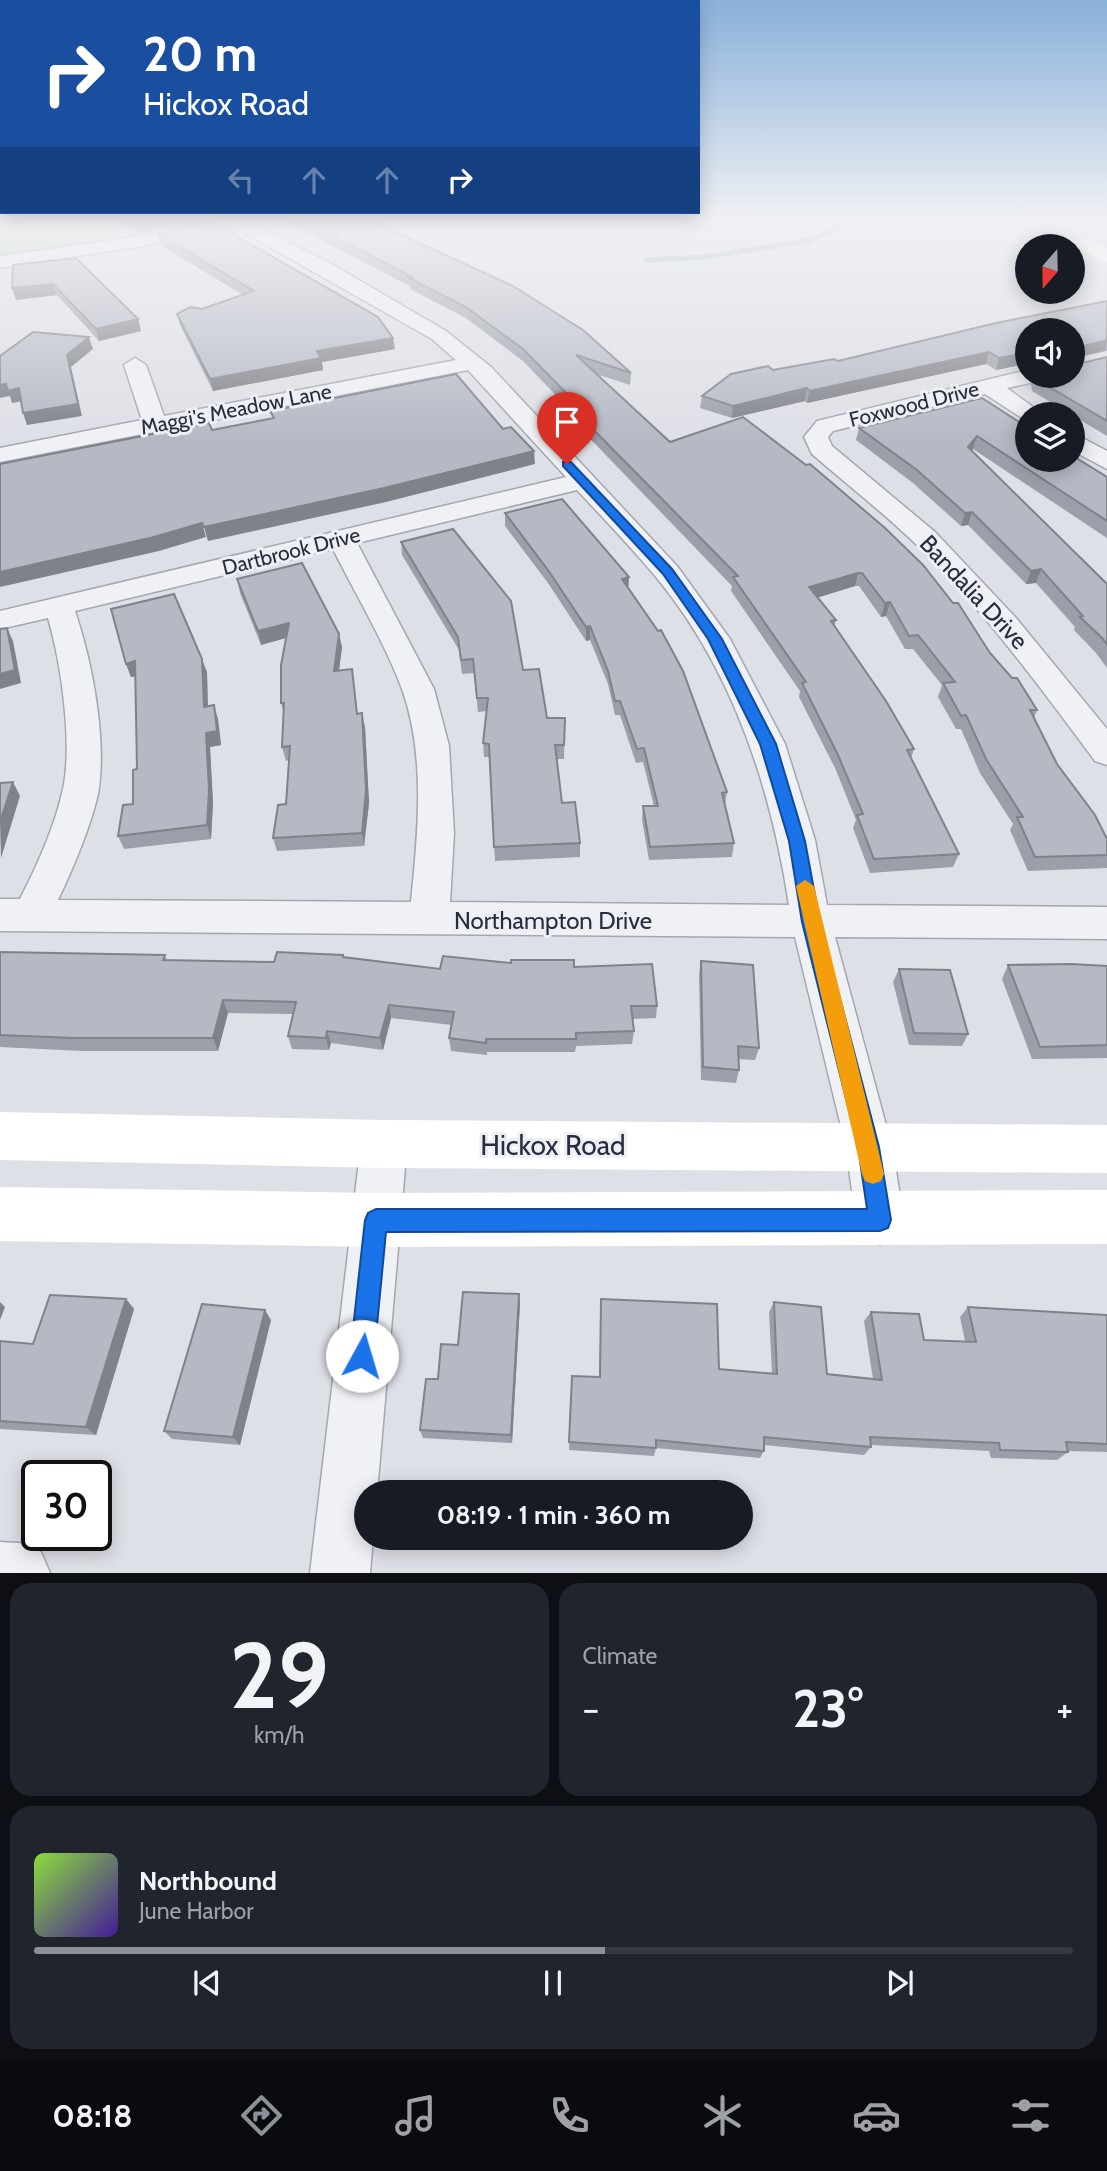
<!DOCTYPE html>
<html lang="en">
<head>
<meta charset="utf-8">
<style>
	body { margin:0; font-family:Cabin,sans-serif; background:#20242c; color:#f1f3f6; height:100vh; display:flex; flex-direction:column; font-size:26px; white-space:nowrap }
	* { box-sizing:border-box; margin:0 }
	p { font-size:23px; color:#9ea1a6 }
	.icon { flex:none; width:38px; height:38px; fill:none; stroke:currentColor; stroke-width:2; stroke-linecap:round; stroke-linejoin:round }
	.map { position:relative; height:1573px; overflow:hidden }
	.side { display:flex; flex-direction:column; gap:10px; padding:10px; background:#0d0f14; flex:1 }
	.side>* { flex:none }
	.guide { position:absolute; left:0px; top:0px; width:700px; height:214px; box-shadow:0 4px 18px #0003; background:#1a4fa0; color:#fff; overflow:hidden }
	.needle { width:46px; rotate:200deg }
	.controls { position:absolute; left:1015px; top:234px; display:grid; gap:14px }
	.controls a { display:grid; place-items:center; width:70px; height:70px; border-radius:50%; background:#171b24; box-shadow:0 4px 18px #0003; font-size:35px }
	.speed { position:absolute; left:21px; top:1460px; display:flex; gap:14px; font-size:35px; font-weight:700; text-align:center }
	.speed>* { display:grid; place-content:center; width:91px; height:91px; border-radius:50%; background:#171b24; box-shadow:0 4px 18px #0003; line-height:1 }
	.speed .limit { border:4px solid #111; border-radius:10px; background:#fff; color:#111 }
	.pin { position:absolute; display:grid; place-items:center; width:60px; height:60px; color:#fff; margin:-72px -30px; border-radius:50% 50% 50% 0; rotate:-45deg; box-shadow:0 0 7px #0007 }
	.pin .icon { rotate:45deg }
	.me { position:absolute; width:77px; margin:-38px; rotate:6deg; stroke-linejoin:round; filter:drop-shadow(0 0 5px #0008) }
	.turn { display:flex; align-items:center; gap:24px; height:147px; padding:0 28px; font-size:32px }
	.turn .icon { width:91px; height:91px; stroke-width:2.5 }
	.turn b { display:block; font-size:49px; line-height:60px }
	.lanes { display:flex; align-items:center; height:66px; padding:0 28px; background:#0003; justify-content:center; gap:35px; direction:ltr }
	.lanes .off { opacity:.35 }
	.big { font-size:52px; font-weight:800; line-height:1.1 }
	.side .widget { flex:1; display:flex; flex-direction:column; justify-content:center; gap:10px; min-width:0; padding:0 24px; border-radius:21px; background:#20242c }
	.side .dial { align-items:center; gap:0 }
	.dial b { font-size:91px; line-height:1 }
	.song { display:flex; align-items:center; gap:21px }
	.cover { width:84px; height:84px; border-radius:10px; background:linear-gradient(135deg,hsl(90 70% 55%),hsl(260 70% 35%)) }
	.played { height:7px; border-radius:4px; background:linear-gradient(90deg,#8c9099 55%,#363941 55%) }
	.keys { display:flex; justify-content:space-around; direction:ltr }
	.heat { display:flex; justify-content:space-between; align-items:center; font-size:38px; direction:ltr }
	.side .tiles { flex:1; display:grid; gap:10px; grid-template-columns:1fr 1fr }
	.widget:last-child { grid-column:span 2 }
	.trip { position:absolute; left:354px; top:1480px; width:399px; height:70px; border-radius:35px; background:#171b24; box-shadow:0 4px 18px #0003; font-weight:800; line-height:70px; text-align:center }
	.tabs { display:flex; height:112px; justify-content:space-around; align-items:center; background:#090b0e; color:#9ea1a6 }
	.tabs .icon { width:49px; height:49px }
	.tabs .active { color:#8c9099 }
	.tabs b { font-size:32px; color:#f1f3f6 }
	.map>svg:first-child { display:block }
	.green { fill:#c1d1bf }
	.lines { fill:none; stroke-linecap:round; stroke-linejoin:round }
	.stream { stroke:#9aaac6; stroke-width:5 }
	.street-casing { stroke:#a4a7b1; stroke-width:3 }
	.street { fill:#f0f1f5; fill-rule:evenodd }
	.secondary { fill:#fff; fill-rule:evenodd }
	.wall { fill:#9c9fa9 }
	.shaded-wall { fill:#7f8289 }
	.building { fill:#b5b9c4; stroke:#7f8289; stroke-width:2 }
	.route { fill:#1a73e8; stroke:#114b97; stroke-width:2 }
	.slow { fill:#f59e0b }
	.labels { text-anchor:middle; dominant-baseline:central; stroke-width:6; stroke-linejoin:round; paint-order:stroke }
	.far-street-label { font-size:21px; fill:#282d3d; stroke:#edeff5 }
	.street-label { font-size:24px; fill:#282d3d; stroke:#edeff5 }
	.near-street-label { font-size:28px; fill:#282d3d; stroke:#edeff5 }
</style>
</head>
<body>
<div class="map">
<svg width="1107" height="1573" viewBox="0 0 1107 1573">
	<rect width="100%" height="100%" fill="#dee0e7"/>
	<polygon class="green" points="0,219 98,219 132,239 0,260"/>
	<g class="lines">
		<polyline class="stream" points="646,260 706,257 810,240 838,227 905,219"/>
		<g class="street-casing">
			<g id="street">
				<path d="M 220,219 L 241,219 L 328,262 L 446,331 L 491,367 L 677,566 L 730,639 L 785,744 L 815,840 L 827,905 L 1107,907 L 1107,939 L 835,937 L 892,1147 L 904,1220 L 897,1237 L 880,1244 L 863,1237 L 856,1220 L 846,1147 L 795,937 L 0,931 L 0,899 L 20,899 C 37,866 55,826 63,789 C 73,743 61,662 48,618 L 0,629 L 0,611 L 566,477 L 468,370 L 0,462 L 0,448 L 142,420 L 124,365 L 135,358 L 146,365 L 164,416 L 456,360 L 432,339 ZM 577,490 C 604,519 631,547 656,577 C 733,670 771,788 789,905 L 450,902 L 454,834 L 449,746 L 434,689 L 357,543 ZM 333,549 C 355,593 385,643 402,689 C 426,756 418,833 411,902 L 58,900 C 72,871 94,819 99,788 C 106,734 92,662 75,611 Z"/>
				<polygon points="203,221 209,222 212,226 209,230 149,245 0,268 0,256 149,235"/>
				<path d="M 1027,370 L 1027,376 L 1042,376 L 1039,381 L 1007,388 L 1044,415 L 1027,415 L 1027,421 L 1025,420 L 985,394 L 833,431 L 828,437 L 832,446 L 935,532 L 1016,618 L 1107,729 L 1107,765 L 1095,761 C 1043,691 991,620 929,557 C 893,520 851,488 812,454 L 804,437 L 817,421 Z"/>
				<polygon points="1073,433 1107,451 1107,469 1073,451"/>
				<polygon points="384,1122 400,1128 407,1144 377,1493 366,1493 366,1538 373,1538 370,1573 310,1573 361,1144 368,1128"/>
				<polygon points="0,1542 20,1543 41,1552 50,1573 0,1573"/>
			</g>
		</g>
		<use href="#street" class="street"/>
		<g class="secondary">
			<polygon points="1017,219 1040,219 1107,249 1107,263"/>
			<polygon points="0,1112 384,1120 1107,1125 1107,1173 384,1168 0,1160"/>
			<polygon points="0,1187 376,1193 1107,1190 1107,1244 376,1247 0,1241"/>
		</g>
	</g>
	<g class="wall">
		<polygon points="117,219 193,219 193,221 141,234"/>
		<polygon points="281,219 367,219 631,373 630,385 596,374 670,442 990,653 1037,710 1034,718 1057,764 1107,839 1107,868 1028,871 1010,830 1013,824 980,773 961,729 956,729 938,697 942,685 913,649 905,649 886,616 881,617 859,586 855,586 818,597 836,620 834,627 914,749 911,758 959,854 953,867 870,873 853,828 856,820 835,768 799,697 800,691 731,591 732,586 574,422 574,414 523,361 466,318 410,289 410,286 313,236 313,234"/>
		<polygon points="158,234 395,349 322,362 323,370 213,391 180,325 177,314 202,309 243,295 160,245"/>
		<polygon points="76,258 138,319 141,331 99,341 57,295 16,300"/>
		<polygon points="1107,301 1107,351 1075,358 1075,361 1078,364 1107,357 1107,436 1032,391 1031,385 1034,376 1073,376 1027,331 1027,366 1026,364 996,370 986,364 807,403 805,401 732,418 700,408 702,396 773,370 838,361"/>
		<polygon points="982,398 1107,477 1107,538 973,449 971,451 1107,584 1107,668 1096,653 1074,630 1075,627 1036,583 1026,584 968,525 961,526 913,483 856,440 859,428"/>
		<polygon points="505,513 629,577 628,588 727,792 725,805 734,843 732,857 649,860 642,820 643,806 654,806 643,762 636,763 620,715 615,715 608,684 590,640 586,641 548,583 505,526"/>
		<polygon points="401,542 523,670 547,718 565,718 564,759 557,759 562,803 580,843 580,857 495,861 489,757 484,757 483,743 487,711 478,712 474,673 462,674 459,650 402,555"/>
		<polygon points="237,579 342,647 339,671 354,683 357,714 365,727 369,803 364,846 277,851 273,838 286,804 289,760 286,761 282,747 284,714 281,703 286,638 261,645 240,593"/>
		<polygon points="126,664 207,672 208,706 218,719 221,745 210,747 213,803 211,839 124,849 118,836 133,804 137,769 135,676 131,677"/>
		<polygon points="0,952 165,955 167,960 274,962 344,957 440,969 511,963 574,967 657,1006 656,1018 632,1019 634,1031 632,1044 576,1046 575,1052 487,1052 487,1055 451,1051 449,1038 452,1025 391,1018 383,1050 331,1043 329,1050 292,1049 288,1036 293,1014 228,1013 218,1051 82,1051 0,1047"/>
		<polygon points="701,961 759,1048 755,1060 738,1059 739,1070 736,1083 701,1080 699,974"/>
		<polygon points="1008,965 1107,966 1107,1058 1032,1059 1002,979"/>
		<polygon points="899,969 968,1034 962,1046 909,1045 893,982"/>
		<polygon points="519,1294 520,1304 512,1443 423,1438 420,1430 438,1379 458,1345"/>
		<polygon points="126,1299 134,1309 96,1435 0,1429 0,1341 33,1344"/>
		<polygon points="601,1299 719,1369 772,1374 769,1312 774,1302 827,1374 873,1379 864,1321 871,1312 924,1340 965,1341 960,1317 968,1307 1107,1315 1107,1452 1068,1451 1068,1452 1057,1460 991,1458 989,1451 871,1445 871,1447 864,1455 764,1445 764,1451 760,1458 656,1448 654,1456 569,1450 572,1376 599,1377"/>
		<polygon points="271,1320 240,1445 172,1439 164,1431"/>
	</g>
	<g class="shaded-wall">
		<polygon points="158,219 193,219 193,221 141,234 138,223"/>
		<polygon points="53,284 57,295 16,300 12,288"/>
		<polygon points="138,319 141,331 99,341 96,329"/>
		<polygon points="89,337 93,349 71,367 82,416 27,425 23,413 67,355"/>
		<polygon points="393,338 395,349 322,362 323,370 213,391 210,379 317,351"/>
		<polygon points="1107,340 1106,350 1073,359 1075,348"/>
		<polygon points="989,352 986,364 807,403 809,391"/>
		<polygon points="1027,353 1026,364 996,370 999,358"/>
		<polygon points="6,384 19,388 23,401 12,403 10,396 0,398 0,385"/>
		<polygon points="807,388 805,401 732,418 733,406"/>
		<polygon points="977,436 973,449 964,460 968,447"/>
		<polygon points="534,451 535,464 386,502 208,541 204,527"/>
		<polygon points="972,512 968,525 961,526 965,513"/>
		<polygon points="202,523 206,537 159,551 0,587 0,572"/>
		<polygon points="1041,569 1036,583 1026,584 1031,571"/>
		<polygon points="858,573 855,586 807,601 809,587"/>
		<polygon points="629,577 628,591 622,579"/>
		<polygon points="890,602 886,616 881,617 885,603"/>
		<polygon points="289,623 292,636 261,645 258,631"/>
		<polygon points="590,626 590,640 586,641 586,627"/>
		<polygon points="7,628 13,641 21,683 0,689 0,674"/>
		<polygon points="339,634 342,647 337,685 334,671"/>
		<polygon points="202,659 207,672 208,720 204,707"/>
		<polygon points="135,661 140,675 131,677 126,664"/>
		<polygon points="214,705 218,719 221,745 210,747 213,803 211,839 207,825 206,733"/>
		<polygon points="362,713 365,727 369,803 364,846 362,833"/>
		<polygon points="13,782 20,796 1,858 0,822"/>
		<polygon points="223,1000 228,1013 218,1051 213,1038"/>
		<polygon points="389,1005 391,1018 383,1050 380,1038"/>
		<polygon points="327,1031 331,1043 329,1050 326,1038"/>
		<polygon points="519,1294 520,1304 512,1443 511,1435"/>
		<polygon points="126,1299 134,1309 96,1435 86,1427"/>
		<polygon points="0,1302 5,1307 0,1320"/>
		<polygon points="265,1310 271,1320 240,1445 233,1437"/>
	</g>
	<g class="building">
		<polygon points="131,219 158,219 138,223"/>
		<polygon points="301,219 367,219 511,285 583,330 631,373 576,355 670,442 743,417 806,465 810,464 885,528 923,565 953,603 958,603 990,653 1012,678 1017,678 1037,710 1030,710 1057,764 1095,815 1107,839 1107,855 1035,857 1017,817 1023,817 986,759 966,715 961,716 943,683 955,682 918,635 909,636 890,602 885,603 862,573 858,573 809,587 836,620 831,621 886,701 914,749 907,750 959,854 874,859 857,815 863,814 838,755 802,683 806,682 733,577 738,576 574,410 581,408 523,349 466,307 409,278 412,277 312,225 314,225"/>
		<polygon points="210,221 378,317 393,338 317,351 321,358 210,379 177,314 190,307 202,309 254,291 158,234"/>
		<polygon points="76,258 138,319 96,329 53,284 12,288 13,265"/>
		<polygon points="1107,301 1107,340 1075,348 1075,361 1078,364 1107,357 1107,421 1036,379 1036,376 1073,376 1073,331 1027,331 1027,353 999,358 989,352 809,391 807,388 733,406 702,396 731,374 768,366 773,370 834,359 838,361 996,323"/>
		<polygon points="33,332 89,337 67,355 78,404 23,413 19,388 8,391 6,384 0,385 0,356"/>
		<polygon points="456,374 503,429 511,427 534,451 384,488 204,527 202,523 154,537 0,572 0,464 209,423 212,430 274,418 270,411"/>
		<polygon points="982,398 1027,427 1027,460 1073,460 1073,456 1107,477 1107,521 977,436 968,447 1107,584 1107,645 1103,639 1080,617 1083,616 1041,569 1031,571 972,512 965,513 917,470 859,428"/>
		<polygon points="562,499 629,577 622,579 658,631 661,630 683,671 727,792 722,793 734,843 650,847 643,806 658,806 644,748 637,749 620,701 615,701 608,671 590,626 586,627 548,570 505,513"/>
		<polygon points="453,529 511,601 523,670 539,669 547,718 565,718 564,745 555,745 562,803 575,802 580,843 494,847 489,744 483,743 488,698 477,698 473,659 461,660 458,637 401,542"/>
		<polygon points="302,563 339,634 334,671 352,669 357,714 362,713 366,790 362,833 273,838 278,805 286,804 290,746 282,747 284,703 281,703 281,665 289,623 258,631 237,579"/>
		<polygon points="174,594 202,659 204,707 214,705 217,731 206,733 209,790 207,825 118,836 123,805 133,804 133,770 137,769 135,661 126,664 111,609"/>
		<polygon points="7,628 15,670 0,674 0,629"/>
		<polygon points="13,782 0,822 0,783"/>
		<polygon points="0,952 165,955 163,960 274,962 277,952 343,955 343,957 440,969 443,956 511,963 511,960 574,960 574,967 652,964 657,1006 631,1006 634,1031 576,1033 576,1039 486,1039 486,1043 449,1038 454,1012 389,1005 380,1038 327,1031 326,1038 288,1036 296,1002 223,1000 213,1038 74,1038 0,1035"/>
		<polygon points="701,961 753,965 759,1048 738,1046 739,1070 703,1067"/>
		<polygon points="1072,964 1107,966 1107,1045 1040,1047 1008,965"/>
		<polygon points="899,969 950,970 968,1034 914,1033"/>
		<polygon points="463,1292 519,1294 511,1435 420,1430 426,1379 438,1379 441,1344 458,1345"/>
		<polygon points="50,1295 126,1299 86,1427 0,1421 0,1341 33,1344"/>
		<polygon points="601,1299 717,1304 719,1369 777,1374 774,1302 821,1307 827,1374 882,1380 871,1312 919,1314 924,1340 976,1342 968,1307 1107,1315 1107,1444 1066,1442 1068,1452 1000,1450 999,1443 870,1437 871,1447 764,1437 764,1451 656,1440 656,1448 569,1442 572,1376 600,1377"/>
		<polygon points="202,1304 265,1310 233,1437 164,1431"/>
	</g>
	<linearGradient id="sky" x2="0" y2="1"><stop stop-color="#89b0da"/><stop offset="0.5" stop-color="#f0f1f4"/><stop offset="1" stop-color="#f0f1f4" stop-opacity="0"/></linearGradient>
	<rect width="1107" height="439" fill="url(#sky)"/>
	<polygon class="route" points="563,462 571,462 672,569 722,639 776,744 805,841 820,922 879,1147 891,1220 888,1228 880,1231 386,1232 374,1356 370,1364 362,1368 353,1364 350,1356 365,1220 368,1213 376,1209 867,1209 858,1147 802,922 789,841 760,744 708,639 663,574 563,466"/>
	<polygon class="slow" points="805,880 814,886 884,1174 881,1181 873,1184 865,1181 862,1174 796,886"/>
	<g class="labels">
		<g class="far-street-label">
			<text transform="translate(914 404) rotate(-14)">Foxwood Drive</text>
			<text transform="translate(236 409) rotate(-11)">Maggi's Meadow Lane</text>
			<text transform="translate(291 551) rotate(-14)">Dartbrook Drive</text>
		</g>
		<g class="street-label">
			<text transform="translate(974 592) rotate(47)">Bandalia Drive</text>
			<text x="553" y="920">Northampton Drive</text>
		</g>
		<g class="near-street-label">
			<text x="553" y="1145">Hickox Road</text>
		</g>
	</g>
</svg>
<div class="controls">
<a><svg class="needle" viewBox="-14 -14 28 28"><path d="M0-13l5 13h-10z" fill="#e53935"/><path d="M0 13l5-13h-10z" fill="#9ea1a6"/></svg></a>
<a><svg class="icon" aria-label="sound" viewBox="0 0 24 24"><path d="M4 9h4l5-4v14l-5-4H4zM17 9q2 3 0 6"/></svg></a>
<a><svg class="icon" aria-label="layers" viewBox="0 0 24 24"><path d="M12 4l9 5-9 5-9-5zM3 14l9 5 9-5"/></svg></a>
</div>
<div class="speed"><div class="limit">30</div></div>
<div class="pin" style="left:567px;top:464px;background:#d93025"><svg class="icon" aria-label="arrive" viewBox="0 0 24 24"><path d="M6 21V4h12l-3 4 3 4H6"/></svg></div>
<svg class="me" style="left:362px;top:1356px" viewBox="-20 -20 40 40"><circle r="19" fill="#fff"/><path d="M0-13L10 11 0 6-10 11z" fill="#1a73e8"/></svg>
<div class="trip">08:19 · 1 min · 360 m</div>
<div class="guide">
<div class="turn"><svg class="icon" aria-label="right" viewBox="0 0 24 24"><path d="M7 20v-9h11M14 6l5 5-5 5"/></svg><div><b>20 m</b>Hickox Road</div></div>
<div class="lanes"><svg class="icon off" aria-label="left" viewBox="0 0 24 24"><path d="M17 20v-9H6M10 6l-5 5 5 5"/></svg><svg class="icon off" aria-label="ahead" viewBox="0 0 24 24"><path d="M12 20V5M6 11l6-6 6 6"/></svg><svg class="icon off" aria-label="ahead" viewBox="0 0 24 24"><path d="M12 20V5M6 11l6-6 6 6"/></svg><svg class="icon" aria-label="right" viewBox="0 0 24 24"><path d="M7 20v-9h11M14 6l5 5-5 5"/></svg></div>
</div>
</div>
<section class="side">
<div class="tiles">
<div class="widget dial"><b>29</b><p>km/h</p></div>
<div class="widget"><p>Climate</p>
<div class="heat"><a>−</a><b class="big">23°</b><a>+</a></div>
</div>
<div class="widget">
<div class="song"><i class="cover"></i><div><b>Northbound</b><p>June Harbor</p></div></div>
<div class="played"></div>
<div class="keys"><svg class="icon" aria-label="previous" viewBox="0 0 24 24"><path d="M18 5L8 12l10 7zM5 5v14"/></svg><svg class="icon" aria-label="pause" viewBox="0 0 24 24"><path d="M8 5v14M16 5v14"/></svg><svg class="icon" aria-label="next" viewBox="0 0 24 24"><path d="M6 5l10 7-10 7zM19 5v14"/></svg></div>
</div>
</div>
</section>
<nav class="tabs">
<b>08:18</b>
<svg class="icon active" aria-label="directions" viewBox="0 0 24 24"><path d="M12 3l9 9-9 9-9-9zM9 14v-3h6M13 9l2 2-2 2"/></svg>
<svg class="icon" aria-label="music" viewBox="0 0 24 24"><path d="M9 18V5l10-2v13"/><circle cx="6" cy="18" r="3"/><circle cx="16" cy="16" r="3"/></svg>
<svg class="icon" aria-label="phone" viewBox="0 0 24 24"><path d="M5 4h4l2 5-3 2q2 4 5 5l2-3 5 2v4C11 20 4 13 5 4z"/></svg>
<svg class="icon" aria-label="climate" viewBox="0 0 24 24"><path d="M12 3v18M4 7l16 10M4 17L20 7"/></svg>
<svg class="icon" aria-label="car" viewBox="0 0 24 24"><path d="M5 17H2v-5l4-1 3-4h7l3 4 3 1v5h-3M9 17h6M6 11h13"/><circle cx="7" cy="17" r="2"/><circle cx="17" cy="17" r="2"/></svg>
<svg class="icon" aria-label="filters" viewBox="0 0 24 24"><path d="M4 7h16M4 17h16"/><circle cx="9" cy="7" r="2"/><circle cx="15" cy="17" r="2"/></svg>
</nav>
</body>
</html>
